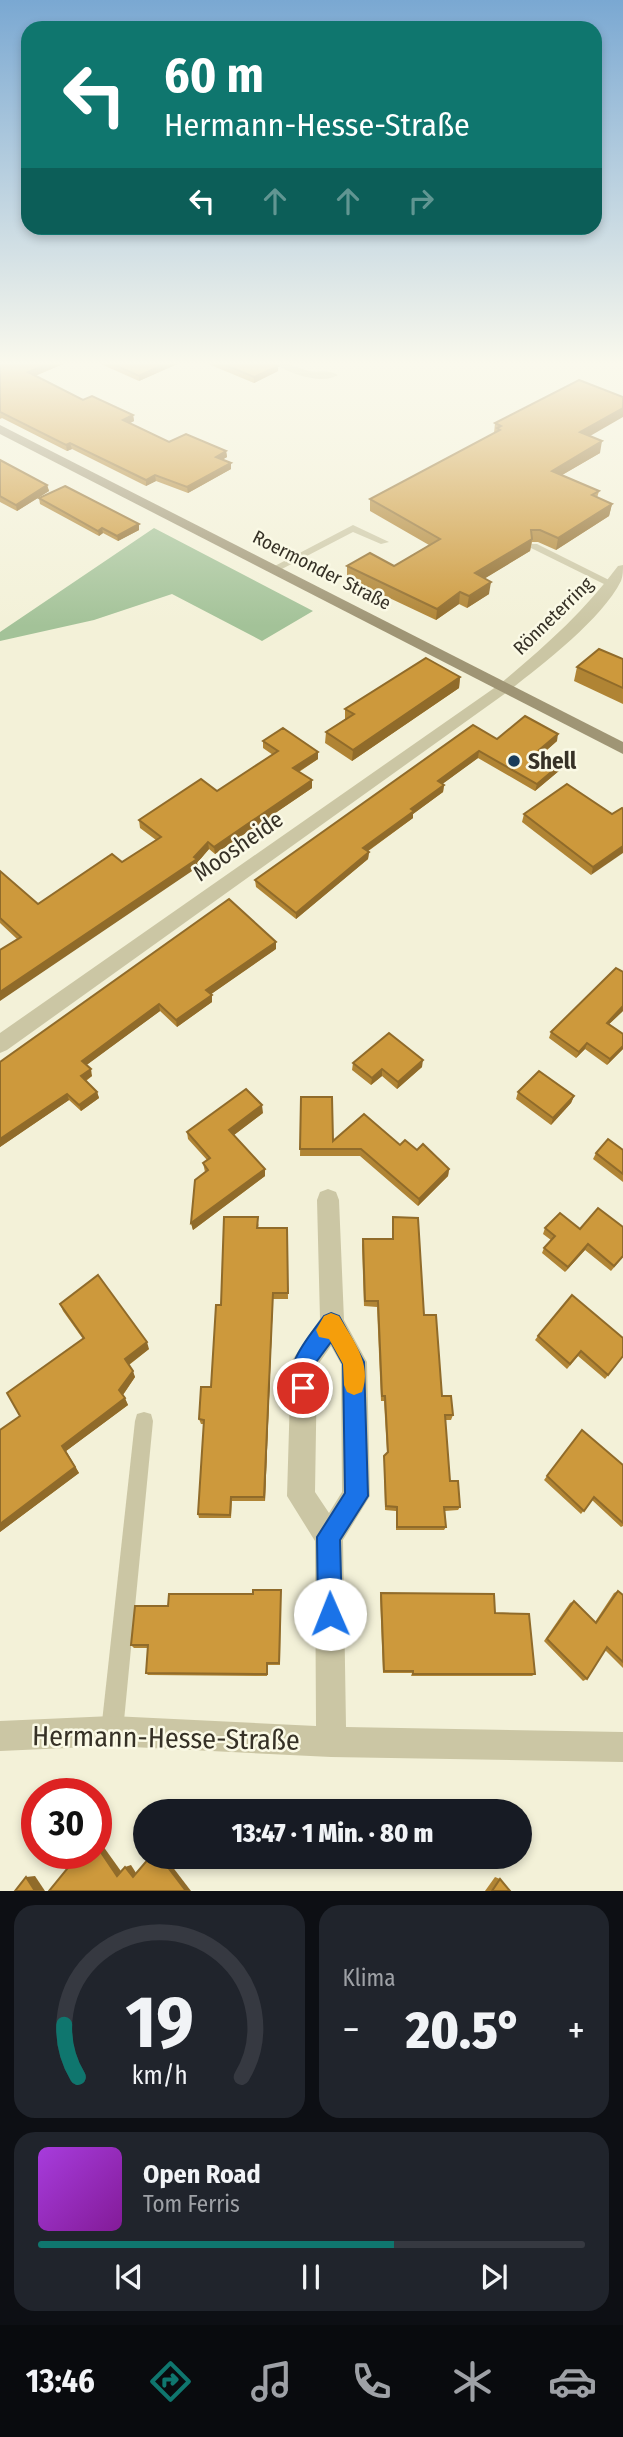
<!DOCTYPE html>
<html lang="de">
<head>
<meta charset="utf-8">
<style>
	body { margin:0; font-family:"Fira Sans Condensed",sans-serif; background:#20242c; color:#f1f3f6; height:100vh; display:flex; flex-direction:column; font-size:26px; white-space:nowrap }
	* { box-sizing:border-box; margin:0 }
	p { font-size:23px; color:#9ea1a6 }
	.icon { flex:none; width:38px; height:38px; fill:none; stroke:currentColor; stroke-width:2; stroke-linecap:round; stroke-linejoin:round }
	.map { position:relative; height:1891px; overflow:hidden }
	.sheet { display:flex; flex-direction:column; gap:14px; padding:14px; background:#0d0f14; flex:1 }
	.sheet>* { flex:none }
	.hud { position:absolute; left:21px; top:21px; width:581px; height:214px; border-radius:21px; box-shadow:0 4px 10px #0003; background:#0f766e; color:#fff; overflow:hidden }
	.speed { position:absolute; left:21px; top:1778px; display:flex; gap:14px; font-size:35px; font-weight:700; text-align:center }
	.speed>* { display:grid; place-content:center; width:91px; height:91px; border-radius:50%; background:#171b24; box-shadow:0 4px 10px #0003; line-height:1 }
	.speed .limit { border:10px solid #d22; background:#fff; color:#111 }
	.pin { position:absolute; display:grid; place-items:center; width:60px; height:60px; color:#fff; margin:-30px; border:4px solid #fff; border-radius:50%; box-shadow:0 2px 7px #0007 }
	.me { position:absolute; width:77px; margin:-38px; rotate:359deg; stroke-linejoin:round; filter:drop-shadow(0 0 5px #0008) }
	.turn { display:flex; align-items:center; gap:24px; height:147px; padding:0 28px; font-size:32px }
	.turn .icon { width:91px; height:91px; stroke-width:2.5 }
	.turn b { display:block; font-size:49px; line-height:60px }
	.lanes { display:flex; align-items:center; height:66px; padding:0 28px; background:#0003; justify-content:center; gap:35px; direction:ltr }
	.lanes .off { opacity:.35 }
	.big { font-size:52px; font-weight:800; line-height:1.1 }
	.sheet .widget { flex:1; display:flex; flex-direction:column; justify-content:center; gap:10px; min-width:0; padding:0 24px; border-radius:21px; background:#20242c }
	.sheet .dial { align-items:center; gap:0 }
	.dial svg { height:182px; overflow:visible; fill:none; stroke:#363941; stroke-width:7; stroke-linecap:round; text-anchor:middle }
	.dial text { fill:#f1f3f6; stroke:none }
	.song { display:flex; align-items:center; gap:21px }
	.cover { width:84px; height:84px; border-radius:10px; background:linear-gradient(135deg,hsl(280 70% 55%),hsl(290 70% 35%)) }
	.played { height:7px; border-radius:4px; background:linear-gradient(90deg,#0f766e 65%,#363941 65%) }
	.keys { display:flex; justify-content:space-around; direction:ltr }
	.heat { display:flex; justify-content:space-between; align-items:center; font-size:38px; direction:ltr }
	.sheet .tiles { flex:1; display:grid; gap:14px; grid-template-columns:1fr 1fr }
	.widget:last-child { grid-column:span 2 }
	.trip { position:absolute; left:133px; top:1799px; width:399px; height:70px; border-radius:35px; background:#171b24; box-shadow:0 4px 10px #0003; font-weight:800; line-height:70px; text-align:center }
	.tab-bar { display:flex; height:112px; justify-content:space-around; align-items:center; background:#090b0e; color:#9ea1a6 }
	.tab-bar .icon { width:49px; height:49px }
	.tab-bar .on { color:#0f766e }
	.tab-bar b { font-size:32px; color:#f1f3f6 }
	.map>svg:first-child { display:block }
	.green { fill:#a3c298 }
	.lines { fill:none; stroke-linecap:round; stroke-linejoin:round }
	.service { fill:#cbc6a4; fill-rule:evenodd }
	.minor { fill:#cbc6a4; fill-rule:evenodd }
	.tertiary { fill:#cbc6a4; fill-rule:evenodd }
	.secondary { fill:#9f9575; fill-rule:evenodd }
	.wall { fill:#b08434 }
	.shaded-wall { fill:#906b2a }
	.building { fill:#cd993c; stroke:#906b2a; stroke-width:2 }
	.route { fill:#1a73e8; stroke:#114b97; stroke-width:2 }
	.slow { fill:#f59e0b }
	.poi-dot { fill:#193c5a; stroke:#faf9e5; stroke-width:2.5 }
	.labels { text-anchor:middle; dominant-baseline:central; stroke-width:5; stroke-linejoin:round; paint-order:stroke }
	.far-street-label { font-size:19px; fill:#363126; stroke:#faf9e5 }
	.poi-label { font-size:23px; font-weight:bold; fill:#363126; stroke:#faf9e5; text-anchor:start }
	.street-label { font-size:23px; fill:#363126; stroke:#faf9e5 }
	.near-street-label { font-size:28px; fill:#363126; stroke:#faf9e5 }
</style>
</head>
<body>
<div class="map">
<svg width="623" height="1891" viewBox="0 0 623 1891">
	<rect width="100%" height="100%" fill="#f3f1d8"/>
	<polygon class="green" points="154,528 313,611 262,641 172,594 94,620 0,641 0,632"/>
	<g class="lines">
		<g class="service">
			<polygon points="353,525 389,542 381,544 353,532 278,571 269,569"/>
			<polygon points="531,544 537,544 617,584 608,586 531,548"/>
			<polygon points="144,1412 151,1414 153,1421 123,1731 120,1739 112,1742 104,1739 101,1731 135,1421 137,1414"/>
		</g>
		<g class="minor">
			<path d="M 270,361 C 285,361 295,367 309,371 C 319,373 329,369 338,375 C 321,386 285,372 270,361 Z"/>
			<path d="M 328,1189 L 336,1192 L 339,1200 L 344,1320 L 367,1362 L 370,1496 L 343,1540 L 346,1727 L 623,1732 L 623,1762 L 331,1757 L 112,1746 L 0,1751 L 0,1721 L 112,1716 L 316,1726 L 315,1541 L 287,1496 L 291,1362 L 320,1319 L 317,1200 L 320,1192 ZM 331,1346 L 341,1364 L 342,1492 L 329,1513 L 315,1492 L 317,1366 Z"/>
		</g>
		<path class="tertiary" d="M 623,565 C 623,570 623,576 621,581 C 602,619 544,663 510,690 L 7,1050 L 0,1053 L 0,1033 L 500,684 C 543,648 584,612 618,566 Z"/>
		<polygon class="secondary" points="0,425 623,742 623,754 0,434"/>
	</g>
	<g class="wall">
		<polygon points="0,361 70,361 35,376 83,400 133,415 134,421 130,423 169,442 226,451 227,457 223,459 231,469 188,493 156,481 146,486 72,449 67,451 2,418 0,419"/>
		<polygon points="94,361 184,361 139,381"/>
		<polygon points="201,361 267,361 278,371 254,383"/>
		<polygon points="495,423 590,436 600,453 562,475 599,491 597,498 612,504 609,516 556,550 538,542 532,542 530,551 485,578 489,594 467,608 459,604 436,620 347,578 347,566 394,566 429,545 370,511 370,499 494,433"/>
		<polygon points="0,460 47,485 49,491 17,511 0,502"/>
		<polygon points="39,498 139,524 139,530 118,541 103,533 99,536 40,504"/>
		<polygon points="623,659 623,704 574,681 577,667"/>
		<polygon points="460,677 459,688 352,761 325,743 326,732 345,719 345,709"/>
		<polygon points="497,739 557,741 543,753 560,770 535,791 478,758 442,784 444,785 443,792 413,814 413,818 367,852 369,852 368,859 296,919 256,887 255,880"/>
		<polygon points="263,741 318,752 318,759 299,772 312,788 215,854 209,849 197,863 198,867 17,939 0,923 0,871 38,904 122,862 156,840 140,828 139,820 217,791 273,755 263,748"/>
		<polygon points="524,814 612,814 591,875 522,822"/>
		<polygon points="276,949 211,994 212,1002 177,1027 160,1011 86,1065 92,1076 86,1081 97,1092 99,1098 81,1111 69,1100 0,1147 0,1062"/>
		<polygon points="623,1011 609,1024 623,1034 623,1049 607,1065 585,1049 576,1058 549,1038 551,1032"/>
		<polygon points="353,1063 422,1067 397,1089 382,1076 371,1085 352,1070"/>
		<polygon points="518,1092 574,1096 571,1103 551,1125 516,1099"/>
		<polygon points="301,1097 333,1141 400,1145 417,1150 449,1169 448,1176 418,1206 360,1156 300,1156"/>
		<polygon points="263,1113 234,1135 265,1176 193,1230 191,1223 205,1172 203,1163 207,1160 188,1139 187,1132"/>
		<polygon points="623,1150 623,1182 593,1159 596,1153"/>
		<polygon points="393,1217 424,1315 442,1396 453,1415 451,1420 445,1420 450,1481 460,1507 458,1510 445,1511 446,1527 444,1530 396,1530 396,1511 385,1510 384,1460 384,1456 387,1453 384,1401 381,1401 377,1307 364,1306 362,1245 363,1239 392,1239"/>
		<polygon points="259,1223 258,1228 287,1228 288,1299 273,1299 265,1501 232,1501 231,1518 199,1518 198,1514 204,1424 201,1424 199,1419 211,1387 221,1305"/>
		<polygon points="545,1228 580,1229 623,1257 611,1271 585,1250 565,1272 542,1253 544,1248 551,1240 543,1234"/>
		<polygon points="60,1304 149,1349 129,1365 135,1377 123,1395 128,1405 66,1451 79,1473 0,1532 0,1430 20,1416 83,1339 63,1311"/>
		<polygon points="538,1336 623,1357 605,1379 578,1356 567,1369 535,1340"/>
		<polygon points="582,1430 623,1465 623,1526 621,1527 592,1500 581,1514 544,1480"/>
		<polygon points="618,1591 623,1595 623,1668 605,1650 587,1679 583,1681 544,1641 570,1603 574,1601 595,1622 614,1593"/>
		<polygon points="381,1593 495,1613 535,1674 532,1676 411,1676 412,1673 383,1673 380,1596"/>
		<polygon points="281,1594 280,1665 268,1665 267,1676 148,1675 146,1673 148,1648 134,1648 131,1645 168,1606"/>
		<polygon points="495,1877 500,1879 510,1891 485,1891"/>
	</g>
	<g class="shaded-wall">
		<polygon points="55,361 70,361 30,378 28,372"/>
		<polygon points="171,361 184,361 139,381 139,376"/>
		<polygon points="278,366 278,371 254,383 254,377"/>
		<polygon points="623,408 623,417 578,443 580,432"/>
		<polygon points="133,415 134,421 124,426 123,420"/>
		<polygon points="602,441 600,453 550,482 552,471"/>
		<polygon points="70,443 72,449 67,451 66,445"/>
		<polygon points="226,451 227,457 217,463 216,457"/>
		<polygon points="231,463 231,469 188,493 187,487"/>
		<polygon points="155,475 156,481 146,486 146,480"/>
		<polygon points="47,485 49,491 17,511 16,505"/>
		<polygon points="612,504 609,516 556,550 558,538"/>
		<polygon points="139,524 139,530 118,541 117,536"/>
		<polygon points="102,528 103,533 99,536 98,531"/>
		<polygon points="532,539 530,551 474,585 475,573"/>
		<polygon points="491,582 489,594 467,608 469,596"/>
		<polygon points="460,592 459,604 436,620 437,609"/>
		<polygon points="460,677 459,688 352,761 353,750"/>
		<polygon points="558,734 557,741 538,758 539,750"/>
		<polygon points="479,751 478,758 437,788 438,781"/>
		<polygon points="318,752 318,759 293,775 293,768"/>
		<polygon points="562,763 560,770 535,791 537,784"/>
		<polygon points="312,780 312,788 215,854 214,847"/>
		<polygon points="444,785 443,792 413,814 413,818 362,855 363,848 411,809"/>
		<polygon points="208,842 209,849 197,863 198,867 0,1001 0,992 194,857"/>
		<polygon points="623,846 623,853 591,875 593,867"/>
		<polygon points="369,852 368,859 296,919 296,913"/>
		<polygon points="276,942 276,949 207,997 206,990"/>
		<polygon points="212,995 212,1002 177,1027 176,1020"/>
		<polygon points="159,1004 160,1011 84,1067 82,1061"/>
		<polygon points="623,1006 623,1011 604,1029 607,1023"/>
		<polygon points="587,1043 585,1049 576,1058 579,1052"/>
		<polygon points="623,1046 623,1049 607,1065 610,1059"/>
		<polygon points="423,1060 422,1067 397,1089 398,1082"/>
		<polygon points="91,1069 92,1076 83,1082 81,1076"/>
		<polygon points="382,1069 382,1076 371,1085 372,1078"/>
		<polygon points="97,1092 99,1098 81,1111 79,1105"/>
		<polygon points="67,1094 69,1100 0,1147 0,1139"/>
		<polygon points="574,1096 571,1103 551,1125 553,1118"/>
		<polygon points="262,1105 263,1113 230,1138 229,1130"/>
		<polygon points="265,1169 265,1176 193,1230 191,1223"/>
		<polygon points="449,1169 448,1176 418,1206 419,1199"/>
		<polygon points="588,1244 585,1250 565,1272 568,1267"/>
		<polygon points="273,1293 273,1299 265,1501 264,1497"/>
		<polygon points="147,1342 149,1349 127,1366 125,1359"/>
		<polygon points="133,1371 135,1377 122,1396 119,1390"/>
		<polygon points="125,1398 128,1405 66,1451 79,1473 0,1532 0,1524 62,1446"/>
		<polygon points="96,1839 98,1839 123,1874 117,1876 96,1845"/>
		<polygon points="160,1857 165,1857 191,1891 186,1891"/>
		<polygon points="131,1865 138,1876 133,1877 125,1867"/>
		<polygon points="35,1876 45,1891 35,1891 26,1877"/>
	</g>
	<g class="building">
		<polygon points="0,361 55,361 28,372 83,400 92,396 133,415 123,420 169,442 186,434 226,451 216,457 231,463 187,487 155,475 146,480 70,443 66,445 0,412"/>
		<polygon points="106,361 171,361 139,376"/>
		<polygon points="215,361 267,361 278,366 254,377"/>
		<polygon points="579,380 623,397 623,408 580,432 602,441 552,471 599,491 592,495 612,504 558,538 540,530 531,530 532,539 475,573 491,582 469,596 460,592 437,609 347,566 370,553 394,566 440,539 370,499 500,430 497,428 501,426 495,423"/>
		<polygon points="0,460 47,485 16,505 0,496"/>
		<polygon points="65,486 139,524 117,536 102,528 98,531 39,498"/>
		<polygon points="599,649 623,659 623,688 577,667"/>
		<polygon points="426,658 460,677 353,750 326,732 354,714 345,709"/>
		<polygon points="525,716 558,734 539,750 562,763 537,784 479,751 438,781 444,785 411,809 414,811 363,848 369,852 296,913 255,880 473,725 497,739"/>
		<polygon points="283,728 318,752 293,768 312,780 214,847 208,842 194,857 197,859 0,992 0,950 21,937 0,918 0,871 38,904 112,854 122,862 161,837 139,820 201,779 217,791 278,751 263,741"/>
		<polygon points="567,784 612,814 622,808 623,809 623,846 593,867 524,814"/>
		<polygon points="229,899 276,942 206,990 212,995 176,1020 159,1004 82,1061 91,1069 81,1076 97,1092 79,1105 67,1094 0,1139 0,1062"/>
		<polygon points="616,968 623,972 623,1006 607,1023 623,1034 623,1046 610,1059 587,1043 579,1052 551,1032"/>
		<polygon points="389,1033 423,1060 398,1082 382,1069 372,1078 353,1063"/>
		<polygon points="539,1071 574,1096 553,1118 518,1092"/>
		<polygon points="246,1089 262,1105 229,1130 265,1169 191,1223 195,1180 208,1170 203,1163 210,1158 187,1132"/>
		<polygon points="301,1097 332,1097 333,1141 364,1114 400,1145 405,1140 417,1150 423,1144 449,1169 419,1199 361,1149 300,1149"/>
		<polygon points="608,1139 623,1150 623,1174 596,1153"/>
		<polygon points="598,1208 623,1227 623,1256 614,1266 588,1244 568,1267 544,1248 555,1236 545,1228 560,1213 580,1229"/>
		<polygon points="224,1217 258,1217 257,1228 287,1228 288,1293 273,1293 264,1497 231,1497 230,1515 198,1514 204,1420 199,1419 201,1387 211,1387 216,1305 221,1305"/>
		<polygon points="393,1217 418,1218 424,1315 436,1315 442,1396 451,1396 453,1415 445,1415 450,1481 458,1481 460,1507 444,1507 446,1527 397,1527 397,1507 386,1506 384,1456 388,1452 385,1396 382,1396 378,1301 365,1301 363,1239 393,1239"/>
		<polygon points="98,1275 147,1342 125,1359 133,1371 119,1390 125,1398 62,1446 75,1467 0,1524 0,1430 20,1416 7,1393 84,1338 60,1304"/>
		<polygon points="572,1295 623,1338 623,1356 608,1375 581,1351 570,1364 538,1336"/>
		<polygon points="582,1430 623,1465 623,1523 594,1497 584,1511 547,1476"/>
		<polygon points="253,1590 281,1590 279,1663 267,1663 267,1674 146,1673 148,1645 131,1645 135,1606 168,1606 169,1594 253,1594"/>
		<polygon points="618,1591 623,1595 623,1662 607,1647 587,1679 547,1639 574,1601 596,1623"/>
		<polygon points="381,1593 494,1594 495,1613 529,1614 535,1674 413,1674 413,1671 384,1671"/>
		<polygon points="96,1845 117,1876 125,1867 133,1877 150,1857 160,1857 186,1891 49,1891 80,1853 96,1853"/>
		<polygon points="26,1877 35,1891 15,1891"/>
		<polygon points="500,1879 510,1891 492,1891"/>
	</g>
	<linearGradient id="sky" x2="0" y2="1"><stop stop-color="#7aa8d2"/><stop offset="0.58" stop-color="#faf9ed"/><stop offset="1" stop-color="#faf9ed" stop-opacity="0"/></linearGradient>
	<rect width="623" height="626" fill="url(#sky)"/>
	<path class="route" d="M 331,1313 L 339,1316 L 364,1362 L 368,1496 L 340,1540 L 342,1614 L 338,1622 L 330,1626 L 321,1622 L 318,1614 L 317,1537 L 345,1493 L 343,1364 L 331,1342 L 314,1365 L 314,1388 L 310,1396 L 303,1399 L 295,1396 C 282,1364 307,1340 324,1316 Z"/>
	<path class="slow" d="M 331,1313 L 339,1316 C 352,1339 373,1364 362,1392 L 354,1395 L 347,1392 L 344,1385 L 343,1364 L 329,1339 L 319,1337 L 316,1330 L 324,1316 Z"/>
	<circle class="poi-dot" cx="514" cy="761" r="7"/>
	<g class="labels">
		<g class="far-street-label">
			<text transform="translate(322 570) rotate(27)">Roermonder Straße</text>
			<text transform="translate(553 616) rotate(-44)">Rönneterring</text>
		</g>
		<g class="poi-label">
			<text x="528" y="761">Shell</text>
		</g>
		<g class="street-label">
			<text transform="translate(238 846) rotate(-35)">Moosheide</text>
		</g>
		<g class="near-street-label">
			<text transform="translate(166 1738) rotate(1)">Hermann-Hesse-Straße</text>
		</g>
	</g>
</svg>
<div class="speed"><div class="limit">30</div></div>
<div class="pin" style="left:303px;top:1388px;background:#d93025"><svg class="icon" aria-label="arrive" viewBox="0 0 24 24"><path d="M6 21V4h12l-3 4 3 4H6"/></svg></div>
<svg class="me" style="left:330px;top:1614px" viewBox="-20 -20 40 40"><circle r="19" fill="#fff"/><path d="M0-13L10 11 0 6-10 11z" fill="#1a73e8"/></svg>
<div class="trip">13:47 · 1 Min. · 80 m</div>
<div class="hud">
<div class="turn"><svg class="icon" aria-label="left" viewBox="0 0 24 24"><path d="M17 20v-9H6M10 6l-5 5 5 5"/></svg><div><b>60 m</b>Hermann-Hesse-Straße</div></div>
<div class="lanes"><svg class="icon" aria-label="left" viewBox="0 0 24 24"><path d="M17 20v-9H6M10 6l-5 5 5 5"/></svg><svg class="icon off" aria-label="ahead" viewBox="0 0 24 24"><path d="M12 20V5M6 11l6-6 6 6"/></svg><svg class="icon off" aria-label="ahead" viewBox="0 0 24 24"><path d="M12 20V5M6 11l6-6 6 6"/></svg><svg class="icon off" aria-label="right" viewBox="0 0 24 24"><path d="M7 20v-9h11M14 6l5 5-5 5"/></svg></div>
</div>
</div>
<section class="sheet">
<div class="tiles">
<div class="widget dial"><svg viewBox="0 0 100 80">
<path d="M14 69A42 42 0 1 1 86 69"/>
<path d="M14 69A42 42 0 0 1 8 46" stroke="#0f766e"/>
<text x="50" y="56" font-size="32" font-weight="700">19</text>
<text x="50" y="72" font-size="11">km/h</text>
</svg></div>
<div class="widget"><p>Klima</p>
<div class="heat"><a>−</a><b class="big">20.5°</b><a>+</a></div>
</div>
<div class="widget">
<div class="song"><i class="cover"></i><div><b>Open Road</b><p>Tom Ferris</p></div></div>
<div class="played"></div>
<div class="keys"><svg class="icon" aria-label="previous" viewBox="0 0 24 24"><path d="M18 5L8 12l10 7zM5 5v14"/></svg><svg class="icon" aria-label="pause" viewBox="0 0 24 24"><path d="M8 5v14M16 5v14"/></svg><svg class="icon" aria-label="next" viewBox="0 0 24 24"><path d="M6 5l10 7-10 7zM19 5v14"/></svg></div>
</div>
</div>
</section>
<nav class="tab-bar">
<b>13:46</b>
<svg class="icon on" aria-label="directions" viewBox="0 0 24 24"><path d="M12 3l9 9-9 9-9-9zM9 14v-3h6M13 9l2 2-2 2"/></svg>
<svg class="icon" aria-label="music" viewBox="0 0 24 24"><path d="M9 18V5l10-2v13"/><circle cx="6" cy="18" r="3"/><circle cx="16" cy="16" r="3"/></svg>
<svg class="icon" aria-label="phone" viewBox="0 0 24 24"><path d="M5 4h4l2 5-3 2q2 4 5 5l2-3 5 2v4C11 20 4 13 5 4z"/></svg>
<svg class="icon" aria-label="climate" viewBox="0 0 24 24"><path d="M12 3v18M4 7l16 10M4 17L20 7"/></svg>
<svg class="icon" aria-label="car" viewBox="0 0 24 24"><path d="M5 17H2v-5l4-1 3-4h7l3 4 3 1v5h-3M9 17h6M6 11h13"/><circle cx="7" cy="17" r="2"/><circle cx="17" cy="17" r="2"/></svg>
</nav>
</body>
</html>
